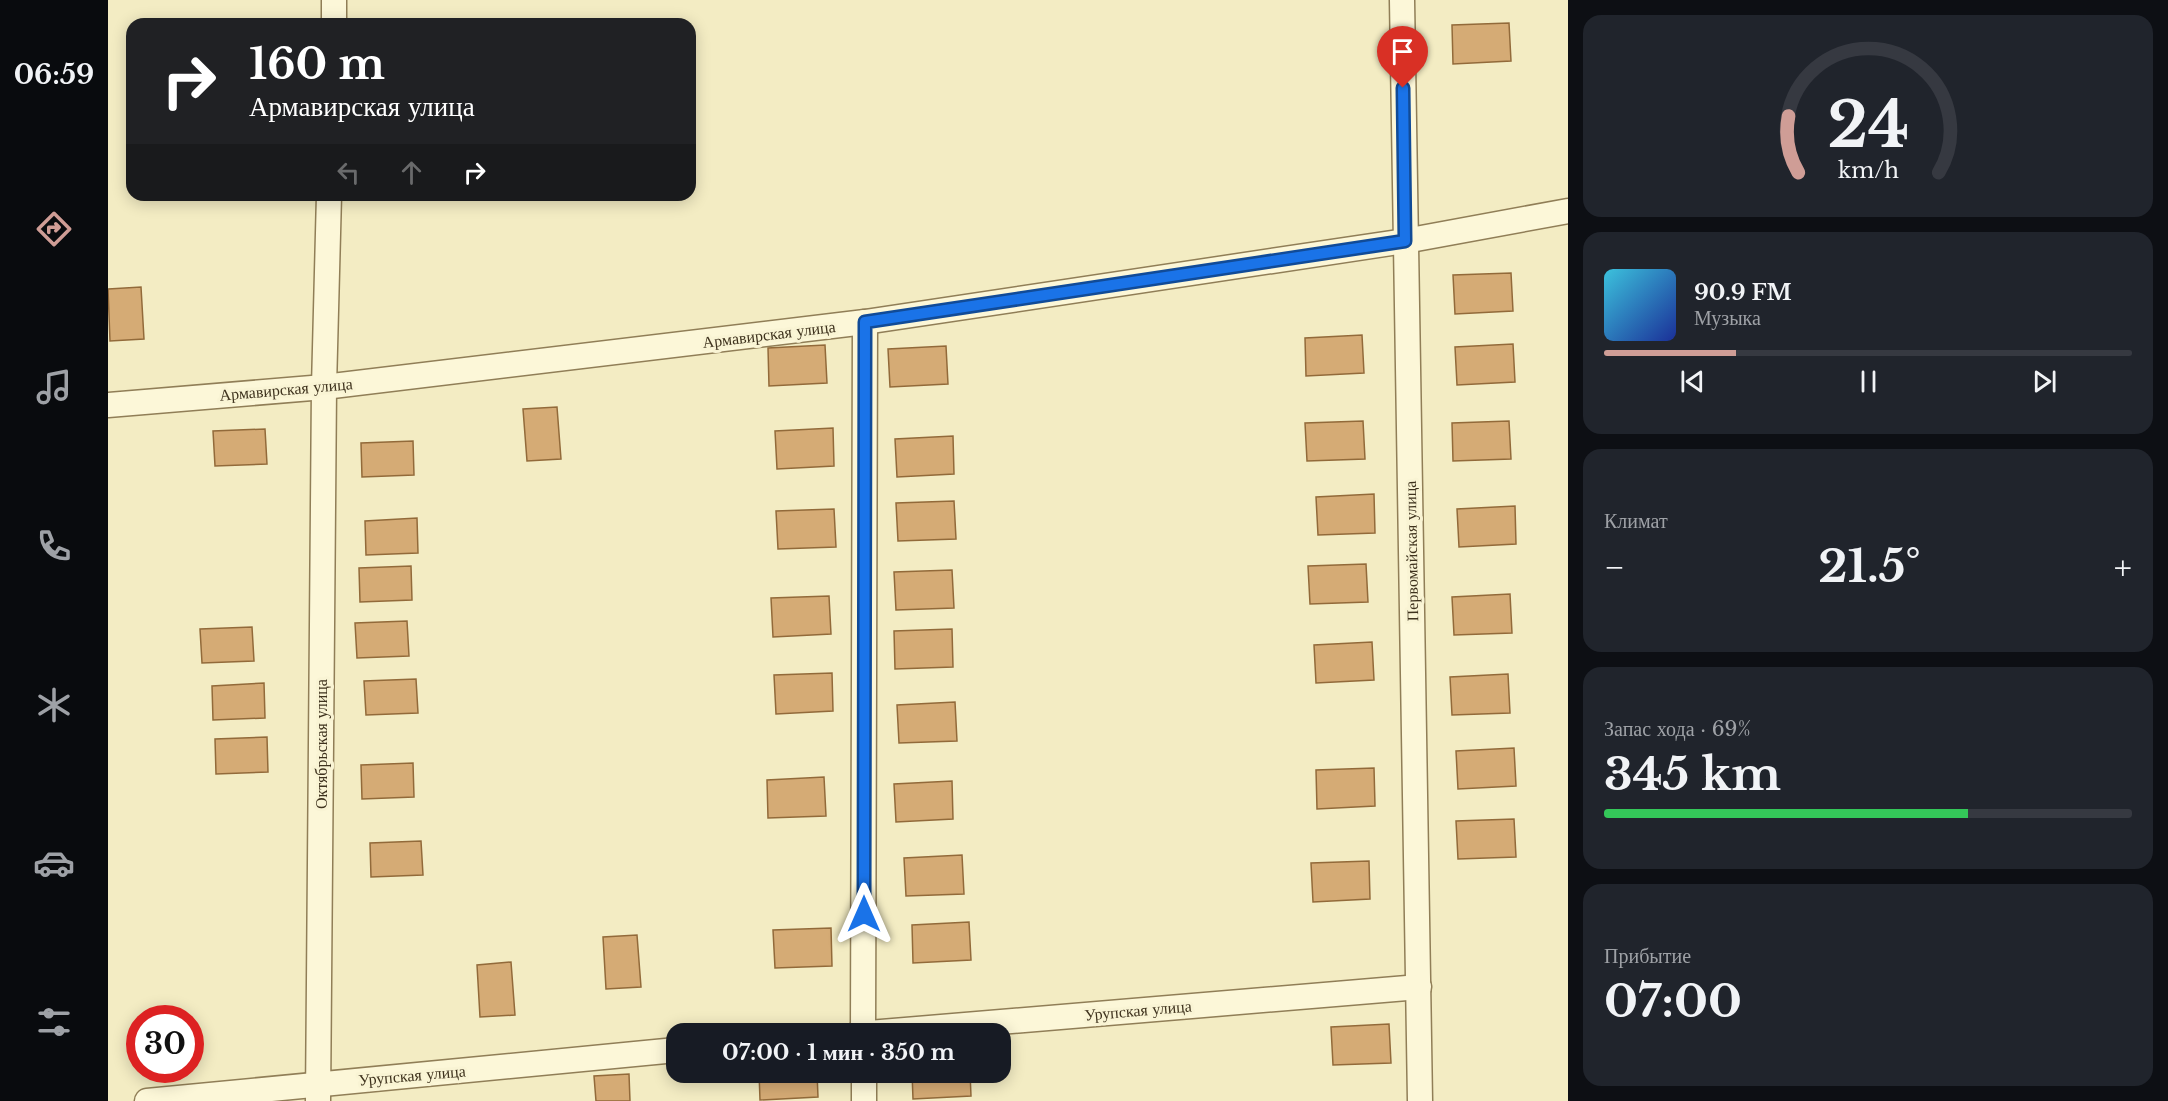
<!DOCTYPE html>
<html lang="ru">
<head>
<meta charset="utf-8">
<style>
	body { margin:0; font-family:"Libre Baskerville",serif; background:#20242c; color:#f1f3f6; height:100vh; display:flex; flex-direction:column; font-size:22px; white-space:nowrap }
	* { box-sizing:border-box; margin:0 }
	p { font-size:20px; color:#9ea1a6 }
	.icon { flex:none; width:33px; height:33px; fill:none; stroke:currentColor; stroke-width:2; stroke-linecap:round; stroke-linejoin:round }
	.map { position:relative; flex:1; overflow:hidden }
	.side { display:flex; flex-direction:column; gap:15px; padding:15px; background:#0d0f14; width:600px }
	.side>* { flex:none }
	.hud { position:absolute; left:18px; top:18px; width:570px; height:183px; border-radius:18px; box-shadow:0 3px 15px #0003; background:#202124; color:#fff; overflow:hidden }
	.speed { position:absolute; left:18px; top:1005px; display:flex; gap:12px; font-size:30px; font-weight:700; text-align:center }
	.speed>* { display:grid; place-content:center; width:78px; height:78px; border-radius:50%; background:#171b24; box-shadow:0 3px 15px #0003; line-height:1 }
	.speed .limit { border:9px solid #d22; background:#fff; color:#111 }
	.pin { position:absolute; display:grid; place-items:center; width:51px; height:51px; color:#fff; margin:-62px -26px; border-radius:50% 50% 50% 0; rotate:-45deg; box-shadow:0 0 6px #0007 }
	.pin .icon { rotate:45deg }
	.me { position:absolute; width:66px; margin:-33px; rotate:0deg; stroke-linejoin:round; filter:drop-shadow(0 0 4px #0008) }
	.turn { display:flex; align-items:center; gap:21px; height:126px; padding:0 24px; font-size:27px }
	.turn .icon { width:78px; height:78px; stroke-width:2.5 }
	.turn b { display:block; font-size:42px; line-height:51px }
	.lanes { display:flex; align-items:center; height:57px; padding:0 24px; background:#0003; justify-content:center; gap:30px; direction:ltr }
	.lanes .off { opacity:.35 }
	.big { font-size:45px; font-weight:800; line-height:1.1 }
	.side .tile { flex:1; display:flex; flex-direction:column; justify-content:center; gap:9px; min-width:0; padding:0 21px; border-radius:18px; background:#20242c }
	.side .dial { align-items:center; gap:0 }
	.dial svg { height:156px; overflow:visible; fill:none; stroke:#363941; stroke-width:7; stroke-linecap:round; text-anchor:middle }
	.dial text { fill:#f1f3f6; stroke:none }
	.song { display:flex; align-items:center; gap:18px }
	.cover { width:72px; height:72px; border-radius:9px; background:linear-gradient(135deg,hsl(190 70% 55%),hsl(230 70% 35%)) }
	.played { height:6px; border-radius:3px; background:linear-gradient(90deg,#cf9d96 25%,#363941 25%) }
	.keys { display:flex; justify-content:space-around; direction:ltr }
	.heat { display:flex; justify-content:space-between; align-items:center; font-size:33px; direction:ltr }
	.charge { height:9px; border-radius:4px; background:linear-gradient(90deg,#34c759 69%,#363941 0) }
	.trip { position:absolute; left:558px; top:1023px; width:345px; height:60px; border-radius:18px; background:#171b24; box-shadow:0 3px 15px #0003; font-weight:800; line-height:60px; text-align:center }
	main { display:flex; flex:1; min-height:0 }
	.menu { display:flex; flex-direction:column; width:108px; justify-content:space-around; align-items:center; background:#090b0e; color:#9ea1a6 }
	.menu .icon { width:42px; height:42px }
	.menu .on { color:#cf9d96 }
	.menu b { font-size:27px; color:#f1f3f6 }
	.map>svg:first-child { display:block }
	.building { fill:#d5ab75; stroke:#926a3a; stroke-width:1.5 }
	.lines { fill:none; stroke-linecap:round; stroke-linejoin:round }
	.minor-casing { stroke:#907e57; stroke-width:27 }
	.minor { stroke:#fcf7d8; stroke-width:24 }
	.route-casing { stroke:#114b97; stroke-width:15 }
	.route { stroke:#1a73e8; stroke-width:10 }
	.labels { text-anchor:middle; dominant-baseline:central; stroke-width:6; stroke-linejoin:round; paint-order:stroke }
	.street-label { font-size:16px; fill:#3e321d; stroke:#f9f4d4 }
</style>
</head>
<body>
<main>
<nav class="menu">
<b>06:59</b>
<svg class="icon on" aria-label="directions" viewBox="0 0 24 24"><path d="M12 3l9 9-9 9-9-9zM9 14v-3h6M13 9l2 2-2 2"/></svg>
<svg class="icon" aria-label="music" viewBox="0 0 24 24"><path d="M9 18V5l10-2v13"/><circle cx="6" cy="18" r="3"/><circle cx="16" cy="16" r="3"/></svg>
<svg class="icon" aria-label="phone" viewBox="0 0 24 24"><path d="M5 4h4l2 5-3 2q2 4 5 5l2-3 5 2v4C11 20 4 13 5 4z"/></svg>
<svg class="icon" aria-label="climate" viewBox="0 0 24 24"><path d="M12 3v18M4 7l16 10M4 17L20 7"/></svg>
<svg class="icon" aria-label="car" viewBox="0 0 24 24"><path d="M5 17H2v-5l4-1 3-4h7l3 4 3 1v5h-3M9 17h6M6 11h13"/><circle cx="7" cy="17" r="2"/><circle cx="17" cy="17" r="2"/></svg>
<svg class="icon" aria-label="filters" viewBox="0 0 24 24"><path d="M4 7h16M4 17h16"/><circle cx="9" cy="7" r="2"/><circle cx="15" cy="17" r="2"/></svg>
</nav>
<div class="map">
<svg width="1460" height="1101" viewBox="0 0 1460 1101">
	<rect width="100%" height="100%" fill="#f3ecc3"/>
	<g class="building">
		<polygon points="1401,23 1403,61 1345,64 1344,25"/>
		<polygon points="1403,273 1405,311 1347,314 1345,275"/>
		<polygon points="33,287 36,339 2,341 0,289"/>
		<polygon points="1254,335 1256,373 1198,376 1197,338"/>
		<polygon points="1405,344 1407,382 1349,385 1347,347"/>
		<polygon points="717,345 719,383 661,386 660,348"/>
		<polygon points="838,346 840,384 782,387 780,349"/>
		<polygon points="449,407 453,459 419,461 415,409"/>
		<polygon points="1255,421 1257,459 1199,461 1197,423"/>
		<polygon points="1401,421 1403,459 1345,461 1344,423"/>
		<polygon points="725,428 726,466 669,469 667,431"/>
		<polygon points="157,429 159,464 107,466 105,431"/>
		<polygon points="845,436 846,474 789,477 787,439"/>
		<polygon points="305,441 306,475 254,477 253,443"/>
		<polygon points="1266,494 1267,533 1210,535 1208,497"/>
		<polygon points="846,501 848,539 790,541 788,503"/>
		<polygon points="1407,506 1408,544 1351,547 1349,509"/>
		<polygon points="726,509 728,547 670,549 668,511"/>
		<polygon points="309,518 310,553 258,555 257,521"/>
		<polygon points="1258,564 1260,602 1202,604 1200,566"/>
		<polygon points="303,566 304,600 252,602 251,568"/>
		<polygon points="844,570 846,608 788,610 786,572"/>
		<polygon points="1402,594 1404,633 1346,635 1344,597"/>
		<polygon points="721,596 723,634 665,637 663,598"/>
		<polygon points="299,621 301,656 249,658 247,623"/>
		<polygon points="144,627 146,661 94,663 92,629"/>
		<polygon points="844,629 845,667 787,669 786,631"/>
		<polygon points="1264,642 1266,680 1208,683 1206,645"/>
		<polygon points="724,673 725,711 668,714 666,675"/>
		<polygon points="1400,674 1402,713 1344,715 1342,677"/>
		<polygon points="308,679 310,713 258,715 256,681"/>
		<polygon points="156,683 157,718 105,720 104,686"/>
		<polygon points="847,702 849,741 791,743 789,705"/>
		<polygon points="159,737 160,772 108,774 107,739"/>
		<polygon points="1406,748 1408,786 1350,789 1348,751"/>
		<polygon points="305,763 306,797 254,799 253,765"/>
		<polygon points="1266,768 1267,806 1209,809 1208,770"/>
		<polygon points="716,777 718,816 660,818 659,780"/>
		<polygon points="844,781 845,819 788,822 786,784"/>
		<polygon points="1406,819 1408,857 1350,859 1348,821"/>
		<polygon points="313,841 315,875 263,877 262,843"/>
		<polygon points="854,855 856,894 798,896 796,858"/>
		<polygon points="1261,861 1262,899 1205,902 1203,863"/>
		<polygon points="861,922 863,960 805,963 804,925"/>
		<polygon points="723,928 724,966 667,968 665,930"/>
		<polygon points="529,935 533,987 498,989 495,937"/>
		<polygon points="403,962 407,1015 372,1017 369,965"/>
		<polygon points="1281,1024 1283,1063 1225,1065 1223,1027"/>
		<polygon points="651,1072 709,1072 710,1097 652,1100"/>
		<polygon points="804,1072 862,1072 863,1096 805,1099"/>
		<polygon points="521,1074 522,1101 488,1101 486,1076"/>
	</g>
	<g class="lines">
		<g class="minor-casing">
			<g id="minor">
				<polyline points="1294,0 1312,1101"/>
				<polyline points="226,24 226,0"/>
				<polyline points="0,405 216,387 757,322 1297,241 1460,211"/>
				<polyline points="749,1034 1311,987"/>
				<polyline points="755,1034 757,322"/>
				<polyline points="756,1072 756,1101"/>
				<polyline points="39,1101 568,1050"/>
				<polyline points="210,1101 216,387 221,195"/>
			</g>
		</g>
		<use href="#minor" class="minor"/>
	</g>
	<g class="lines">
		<g class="route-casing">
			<polyline id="route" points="756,914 757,322 1297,241 1295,88"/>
		</g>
		<use href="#route" class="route"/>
	</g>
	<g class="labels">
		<g class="street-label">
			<text transform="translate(661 334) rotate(-7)">Армавирская улица</text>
			<text transform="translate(178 389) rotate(-5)">Армавирская улица</text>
			<text transform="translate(1303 551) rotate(-91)">Первомайская улица</text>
			<text transform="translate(213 744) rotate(-90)">Октябрьская улица</text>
			<text transform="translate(1030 1010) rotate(-5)">Урупская улица</text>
			<text transform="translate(304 1075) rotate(-5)">Урупская улица</text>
		</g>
	</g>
</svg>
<div class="speed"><div class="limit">30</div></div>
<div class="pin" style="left:1295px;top:88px;background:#d93025"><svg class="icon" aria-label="arrive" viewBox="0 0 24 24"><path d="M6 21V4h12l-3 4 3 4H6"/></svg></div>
<svg class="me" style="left:756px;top:914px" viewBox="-20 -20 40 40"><path d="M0-17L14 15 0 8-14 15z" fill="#1a73e8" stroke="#fff" stroke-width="4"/></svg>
<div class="trip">07:00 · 1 мин · 350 m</div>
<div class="hud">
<div class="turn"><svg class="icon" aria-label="right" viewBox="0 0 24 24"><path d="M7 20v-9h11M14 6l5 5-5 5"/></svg><div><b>160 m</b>Армавирская улица</div></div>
<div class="lanes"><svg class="icon off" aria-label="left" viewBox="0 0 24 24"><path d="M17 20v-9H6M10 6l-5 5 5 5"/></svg><svg class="icon off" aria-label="ahead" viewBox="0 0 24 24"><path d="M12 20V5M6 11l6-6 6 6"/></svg><svg class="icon" aria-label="right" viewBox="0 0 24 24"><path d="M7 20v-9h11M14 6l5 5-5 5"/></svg></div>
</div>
</div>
<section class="side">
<div class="tile dial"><svg viewBox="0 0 100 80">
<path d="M14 69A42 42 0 1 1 86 69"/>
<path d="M14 69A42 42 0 0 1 9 40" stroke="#cf9d96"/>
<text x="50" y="56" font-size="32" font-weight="700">24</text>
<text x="50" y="72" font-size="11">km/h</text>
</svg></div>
<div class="tile">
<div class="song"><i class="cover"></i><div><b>90.9 FM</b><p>Музыка</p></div></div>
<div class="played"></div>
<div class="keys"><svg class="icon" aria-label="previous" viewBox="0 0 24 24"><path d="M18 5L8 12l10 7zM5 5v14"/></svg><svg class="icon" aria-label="pause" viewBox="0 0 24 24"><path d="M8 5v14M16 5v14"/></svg><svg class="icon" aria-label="next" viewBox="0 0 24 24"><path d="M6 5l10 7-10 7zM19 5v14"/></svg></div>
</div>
<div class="tile"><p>Климат</p>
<div class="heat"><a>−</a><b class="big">21.5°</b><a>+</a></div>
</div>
<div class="tile"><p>Запас хода · 69%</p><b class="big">345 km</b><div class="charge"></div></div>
<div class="tile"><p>Прибытие</p><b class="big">07:00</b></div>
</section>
</main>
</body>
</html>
